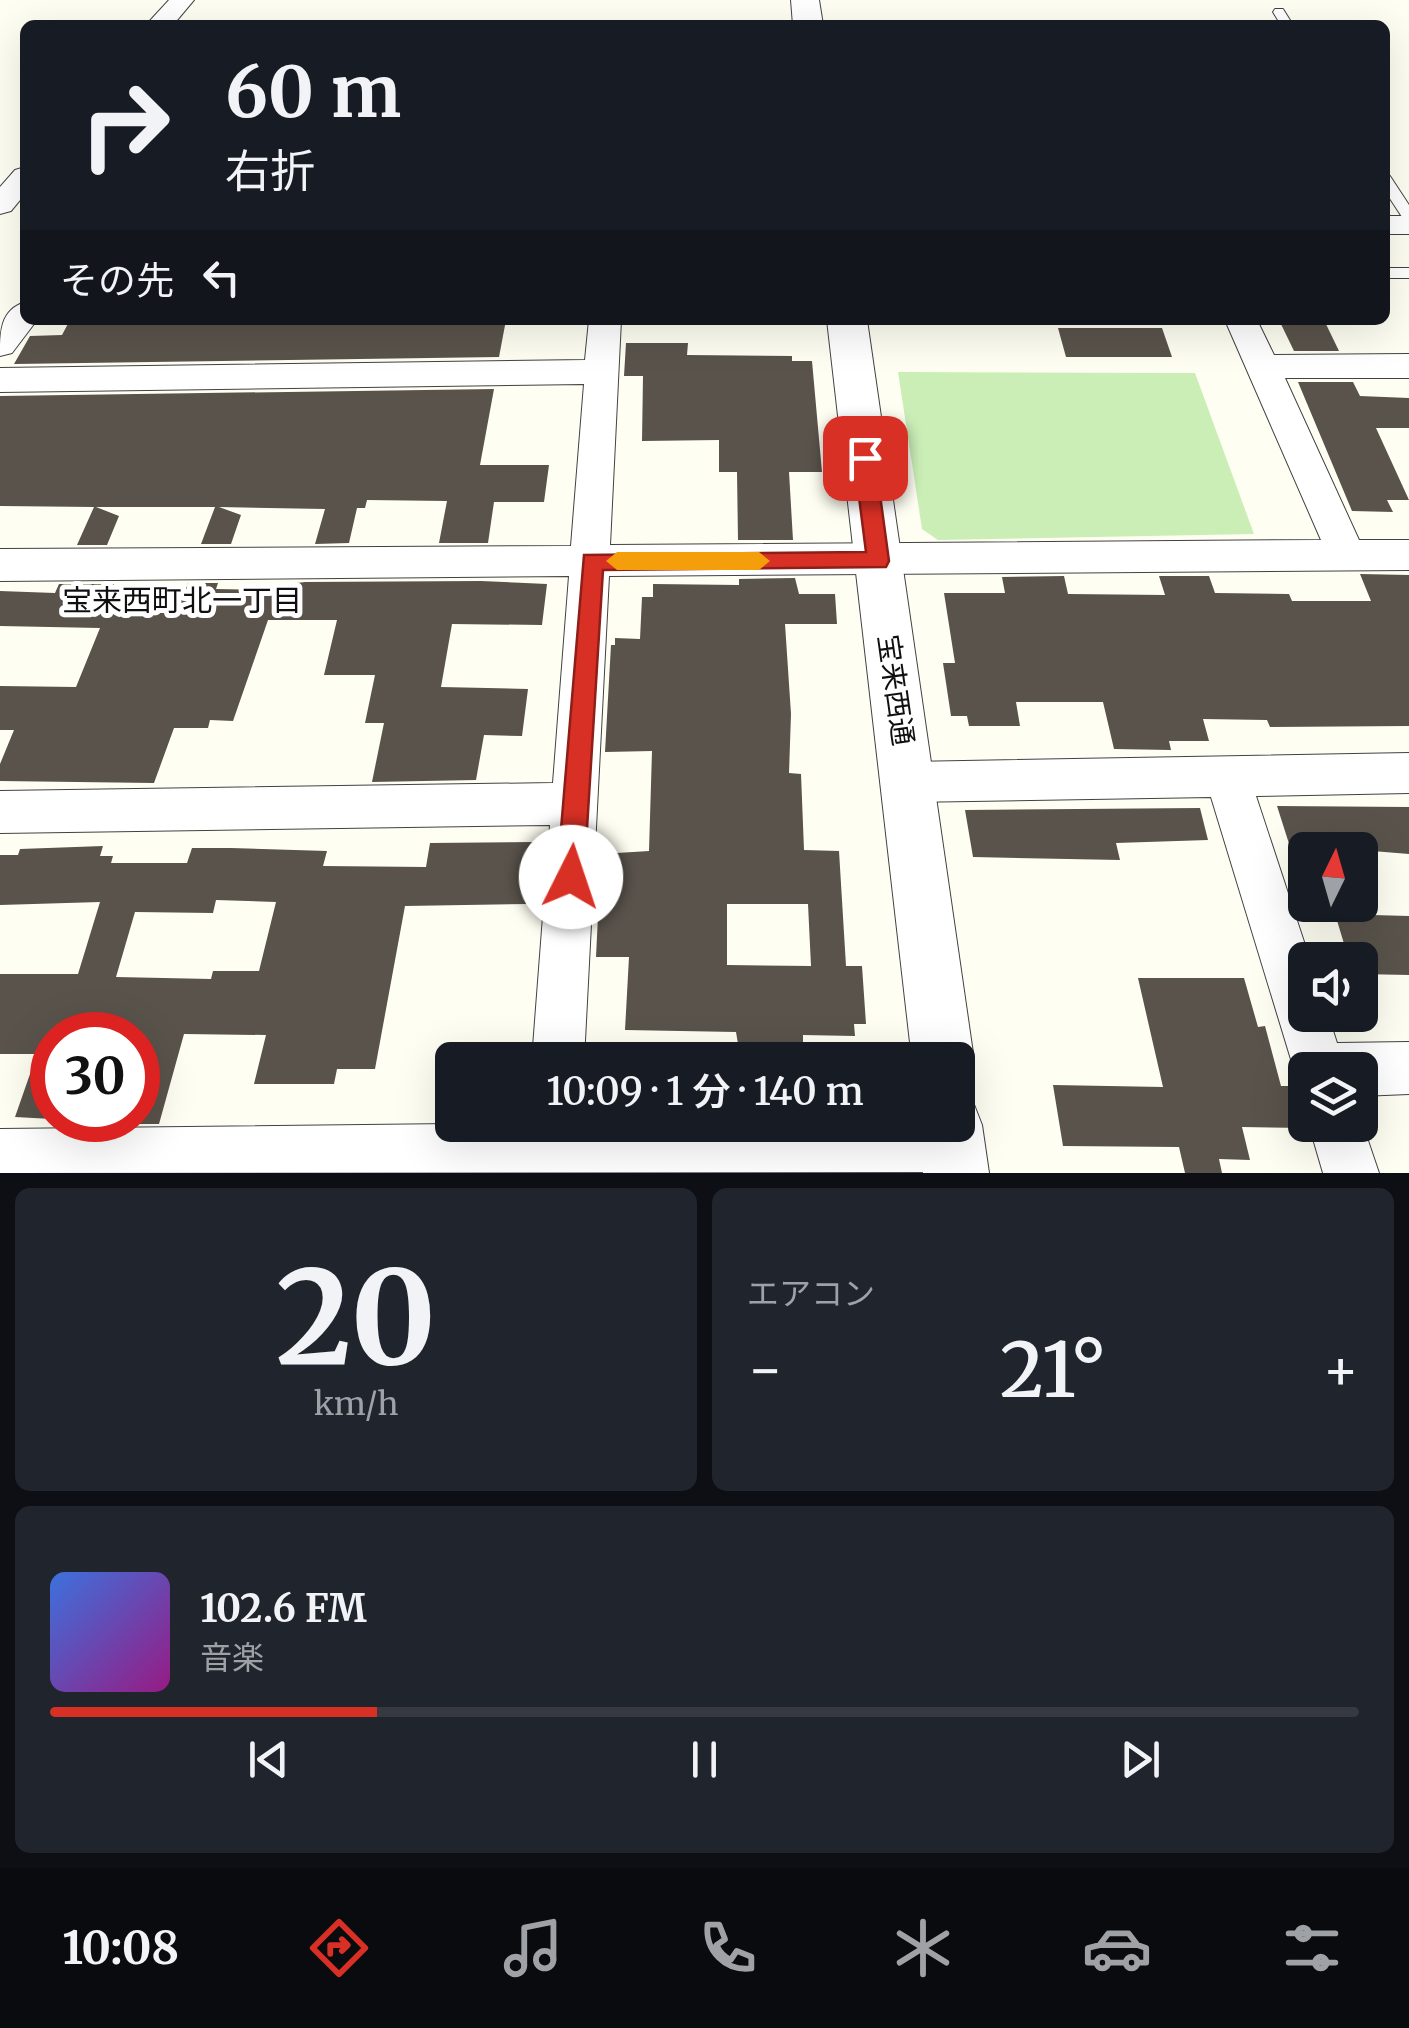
<!DOCTYPE html>
<html lang="ja">
<head>
<meta charset="utf-8">
<style>
	body { margin:0; font-family:Merriweather,"Noto Sans JP",serif; background:#20242c; color:#f1f3f6; height:100vh; display:flex; flex-direction:column; font-size:38px; white-space:nowrap }
	* { box-sizing:border-box; margin:0 }
	p { font-size:32px; color:#9ea1a6 }
	.icon { flex:none; width:55px; height:55px; fill:none; stroke:currentColor; stroke-width:2; stroke-linecap:round; stroke-linejoin:round }
	.map { position:relative; height:1173px; overflow:hidden }
	.drawer { display:flex; flex-direction:column; gap:15px; padding:15px; background:#0d0f14; flex:1 }
	.drawer>* { flex:none }
	.hud { position:absolute; left:20px; top:20px; width:1370px; height:305px; border-radius:15px; box-shadow:0 10px 40px #0002; background:#171b24; color:#f1f3f6; overflow:hidden }
	.needle { width:65px; rotate:5deg }
	.controls { position:absolute; left:1288px; top:832px; display:grid; gap:20px }
	.controls a { display:grid; place-items:center; width:90px; height:90px; border-radius:15px; background:#171b24; box-shadow:0 10px 40px #0002; font-size:50px }
	.speed { position:absolute; left:30px; top:1012px; display:flex; gap:20px; font-size:50px; font-weight:700; text-align:center }
	.speed>* { display:grid; place-content:center; width:130px; height:130px; border-radius:50%; background:#171b24; box-shadow:0 10px 40px #0002; line-height:1 }
	.speed .limit { border:15px solid #d22; background:#fff; color:#111 }
	.pin { position:absolute; display:grid; place-items:center; width:85px; height:85px; color:#fff; margin:-42px; border-radius:20px; box-shadow:0 5px 15px #0006 }
	.me { position:absolute; width:110px; margin:-55px; rotate:4deg; stroke-linejoin:round; filter:drop-shadow(0 0 8px #0008) }
	.turn { display:flex; align-items:center; gap:35px; height:210px; padding:0 40px; font-size:45px }
	.turn .icon { width:130px; height:130px; stroke-width:2.5 }
	.turn b { display:block; font-size:70px; line-height:85px }
	.then { display:flex; align-items:center; height:95px; padding:0 40px; background:#0003; gap:20px; font-size:38px }
	.big { font-size:75px; font-weight:600; line-height:1.1 }
	.drawer .card { flex:1; display:flex; flex-direction:column; justify-content:center; gap:15px; min-width:0; padding:0 35px; border-radius:15px; background:#20242c }
	.drawer .dial { align-items:center; gap:0 }
	.dial b { font-size:130px; line-height:1 }
	.song { display:flex; align-items:center; gap:30px }
	.cover { width:120px; height:120px; border-radius:15px; background:linear-gradient(135deg,hsl(220 70% 55%),hsl(310 70% 35%)) }
	.played { height:10px; border-radius:5px; background:linear-gradient(90deg,#d93025 25%,#363941 25%) }
	.keys { display:flex; justify-content:space-around; direction:ltr }
	.heat { display:flex; justify-content:space-between; align-items:center; font-size:55px; direction:ltr }
	.drawer .tiles { flex:1; display:grid; gap:15px; grid-template-columns:1fr 1fr }
	.card:last-child { grid-column:span 2 }
	.trip { position:absolute; left:435px; top:1042px; width:540px; height:100px; border-radius:15px; background:#171b24; box-shadow:0 10px 40px #0002; font-weight:600; line-height:100px; text-align:center }
	.tabs { display:flex; height:160px; justify-content:space-around; align-items:center; background:#090b0e; color:#9ea1a6 }
	.tabs .icon { width:70px; height:70px }
	.tabs .active { color:#d93025 }
	.tabs b { font-size:45px; color:#f1f3f6 }
	.map>svg:first-child { display:block }
	.green { fill:#cbeeb7 }
	.building { fill:#59534b; fill-rule:evenodd }
	.lines { fill:none; stroke-linecap:round; stroke-linejoin:round }
	.service-casing { stroke:#424242; stroke-width:2 }
	.minor-casing { stroke:#424242; stroke-width:2 }
	.tertiary-casing { stroke:#424242; stroke-width:2 }
	.service { fill:#fff; fill-rule:evenodd }
	.minor { fill:#fff; fill-rule:evenodd }
	.tertiary { fill:#fff; fill-rule:evenodd }
	.route { fill:#d93025; stroke:#8d1f18; stroke-width:2.5 }
	.slow { fill:#f59e0b }
	.labels { text-anchor:middle; dominant-baseline:central; stroke-width:10; stroke-linejoin:round; paint-order:stroke }
	.street-label { font-size:28px; fill:#0f0f0f; stroke:#fff }
	.neighbourhood-label { font-size:30px; fill:#0f0f0f; stroke:#fff }
</style>
</head>
<body>
<div class="map">
<svg width="1409" height="1173" viewBox="0 0 1409 1173">
	<rect width="100%" height="100%" fill="#fffef2"/>
	<polygon class="green" points="898,372 1195,373 1254,534 938,540 922,529"/>
	<g class="building">
		<polygon points="70,320 506,320 499,357 14,364 30,336 62,335"/>
		<polygon points="1279,320 1324,320 1339,351 1294,351"/>
		<polygon points="1058,328 1162,328 1172,357 1066,357"/>
		<polygon points="626,343 688,343 687,355 792,356 792,361 812,361 822,472 789,472 793,540 738,540 737,472 719,472 719,440 642,441 643,376 624,376"/>
		<polygon points="1298,382 1353,382 1360,396 1409,398 1409,428 1376,428 1409,500 1387,500 1393,512 1352,511"/>
		<polygon points="494,389 480,465 549,465 544,502 494,502 488,543 439,543 447,501 367,500 365,508 357,508 349,543 315,544 325,509 219,507 241,515 231,544 201,544 215,507 96,507 119,516 107,545 77,545 94,507 0,506 0,396"/>
		<polygon points="1360,574 1409,575 1409,726 1270,727 1267,720 1203,719 1209,741 1169,741 1171,750 1114,749 1103,702 1016,702 1020,726 969,726 967,716 951,716 943,663 955,663 944,593 1005,593 1002,577 1064,576 1068,594 1165,595 1159,576 1209,576 1215,593 1289,594 1292,601 1371,601"/>
		<path d="M 795,578 L 799,594 L 835,594 L 837,624 L 785,624 L 791,714 L 789,773 L 801,774 L 804,850 L 839,851 L 846,966 L 862,966 L 866,1024 L 854,1024 L 855,1036 L 803,1035 L 803,1045 L 738,1044 L 736,1032 L 625,1030 L 629,957 L 596,957 L 601,854 L 649,851 L 652,751 L 605,752 L 611,645 L 615,645 L 615,638 L 640,639 L 642,597 L 653,597 L 653,584 L 739,585 L 739,579 ZM 727,904 L 808,904 L 811,966 L 727,965 Z"/>
		<polygon points="481,581 547,584 542,625 452,624 441,687 528,689 522,736 484,735 476,780 372,782 384,723 365,723 375,675 324,675 337,620 268,620 233,721 210,720 208,728 174,728 154,783 0,781 0,764 14,730 0,730 0,686 76,687 100,628 0,626 0,591 55,593 59,584 114,584 110,593 184,594 188,583 218,583 216,589 280,590 281,585 305,582"/>
		<polygon points="1277,806 1409,807 1409,854 1360,850 1292,853"/>
		<polygon points="1200,808 1208,840 1116,843 1120,860 973,857 965,810"/>
		<path d="M 534,842 L 528,904 L 405,906 L 375,1069 L 337,1069 L 334,1084 L 254,1084 L 266,1035 L 184,1034 L 159,1124 L 138,1124 L 138,1035 L 52,1035 L 52,1119 L 15,1117 L 37,1054 L 0,1054 L 0,974 L 78,974 L 100,902 L 0,905 L 0,855 L 18,855 L 20,849 L 103,846 L 100,856 L 113,856 L 111,863 L 187,863 L 192,848 L 231,848 L 327,851 L 323,866 L 426,867 L 430,843 ZM 216,900 L 276,902 L 259,971 L 213,971 L 211,979 L 116,977 L 135,912 L 213,913 Z"/>
		<polygon points="1335,914 1409,916 1409,975 1360,974 1360,960 1349,960"/>
		<polygon points="1138,978 1244,978 1258,1027 1265,1026 1281,1086 1295,1086 1299,1093 1306,1128 1242,1127 1250,1160 1219,1159 1222,1173 1185,1173 1179,1147 1063,1146 1053,1085 1163,1087"/>
	</g>
	<g class="lines">
		<g class="service-casing">
			<g id="service">
				<polygon points="1275,9 1283,9 1293,25 1281,25 1273,12"/>
				<polygon points="1385,175 1390,176 1409,205 1409,222 1404,220 1385,191"/>
				<rect x="1385" y="268" width="24" height="10"/>
			</g>
		</g>
		<g class="minor-casing">
			<g id="minor">
				<polygon points="169,0 194,0 173,25 146,25"/>
				<polygon points="25,167 25,194 11,211 0,214 0,187 15,170"/>
				<rect x="1385" y="216" width="24" height="18"/>
				<path d="M 25,302 L 25,320 L 37,320 L 12,353 L 0,356 C 0,332 0,310 25,302 Z"/>
				<polygon points="589,320 621,320 610,545 1321,540 1225,320 1257,320 1274,355 1409,354 1409,378 1285,378 1359,540 1409,540 1409,570 609,576 584,1060 532,1060 550,825 0,833 0,791 553,783 569,576 0,581 0,549 571,546 584,384 0,392 0,368 585,360"/>
				<polygon points="1409,753 1409,793 1256,796 1310,960 1305,960 1305,1015 1328,1015 1337,1043 1409,1042 1409,1094 1360,1096 1360,1070 1305,1070 1305,1091 1300,1089 1211,797 909,802 893,796 886,782 893,768 909,762"/>
				<polygon points="1360,1117 1379,1173 1323,1173 1309,1125 1360,1125"/>
				<polygon points="958,1119 972,1126 980,1145 972,1164 953,1172 0,1173 0,1129 452,1124 958,1125"/>
			</g>
		</g>
		<g class="tertiary-casing">
			<g id="tertiary">
				<polygon points="791,0 819,0 823,25 793,25"/>
				<polygon points="827,320 867,320 974,1060 965,1082 958,1085 958,1060 912,1060"/>
				<polygon points="958,1096 973,1102 982,1125 989,1173 923,1173 918,1125 958,1125"/>
			</g>
		</g>
		<use href="#service" class="service"/>
		<use href="#minor" class="minor"/>
		<use href="#tertiary" class="tertiary"/>
	</g>
	<polygon class="route" points="865,450 875,458 889,561 886,567 603,570 584,877 580,886 571,890 561,886 557,877 584,555 866,552 854,458"/>
	<polygon class="slow" points="617,552 759,552 770,561 759,570 617,570 606,561"/>
	<g class="labels">
		<g class="street-label">
			<text transform="translate(896 690) rotate(82)">宝来西通</text>
		</g>
		<g class="neighbourhood-label">
			<text x="182" y="600">宝来西町北一丁目</text>
		</g>
	</g>
</svg>
<div class="controls">
<a><svg class="needle" viewBox="-14 -14 28 28"><path d="M0-13l5 13h-10z" fill="#e53935"/><path d="M0 13l5-13h-10z" fill="#9ea1a6"/></svg></a>
<a><svg class="icon" aria-label="sound" viewBox="0 0 24 24"><path d="M4 9h4l5-4v14l-5-4H4zM17 9q2 3 0 6"/></svg></a>
<a><svg class="icon" aria-label="layers" viewBox="0 0 24 24"><path d="M12 4l9 5-9 5-9-5zM3 14l9 5 9-5"/></svg></a>
</div>
<div class="speed"><div class="limit">30</div></div>
<div class="pin" style="left:865px;top:458px;background:#d93025"><svg class="icon" aria-label="arrive" viewBox="0 0 24 24"><path d="M6 21V4h12l-3 4 3 4H6"/></svg></div>
<svg class="me" style="left:571px;top:877px" viewBox="-20 -20 40 40"><circle r="19" fill="#fff"/><path d="M0-13L10 11 0 6-10 11z" fill="#d93025"/></svg>
<div class="trip">10:09 · 1 分 · 140 m</div>
<div class="hud">
<div class="turn"><svg class="icon" aria-label="right" viewBox="0 0 24 24"><path d="M7 20v-9h11M14 6l5 5-5 5"/></svg><div><b>60 m</b>右折</div></div>
<div class="then">その先<svg class="icon" aria-label="left" viewBox="0 0 24 24"><path d="M17 20v-9H6M10 6l-5 5 5 5"/></svg></div>
</div>
</div>
<section class="drawer">
<div class="tiles">
<div class="card dial"><b>20</b><p>km/h</p></div>
<div class="card"><p>エアコン</p>
<div class="heat"><a>−</a><b class="big">21°</b><a>+</a></div>
</div>
<div class="card">
<div class="song"><i class="cover"></i><div><b>102.6 FM</b><p>音楽</p></div></div>
<div class="played"></div>
<div class="keys"><svg class="icon" aria-label="previous" viewBox="0 0 24 24"><path d="M18 5L8 12l10 7zM5 5v14"/></svg><svg class="icon" aria-label="pause" viewBox="0 0 24 24"><path d="M8 5v14M16 5v14"/></svg><svg class="icon" aria-label="next" viewBox="0 0 24 24"><path d="M6 5l10 7-10 7zM19 5v14"/></svg></div>
</div>
</div>
</section>
<nav class="tabs">
<b>10:08</b>
<svg class="icon active" aria-label="directions" viewBox="0 0 24 24"><path d="M12 3l9 9-9 9-9-9zM9 14v-3h6M13 9l2 2-2 2"/></svg>
<svg class="icon" aria-label="music" viewBox="0 0 24 24"><path d="M9 18V5l10-2v13"/><circle cx="6" cy="18" r="3"/><circle cx="16" cy="16" r="3"/></svg>
<svg class="icon" aria-label="phone" viewBox="0 0 24 24"><path d="M5 4h4l2 5-3 2q2 4 5 5l2-3 5 2v4C11 20 4 13 5 4z"/></svg>
<svg class="icon" aria-label="climate" viewBox="0 0 24 24"><path d="M12 3v18M4 7l16 10M4 17L20 7"/></svg>
<svg class="icon" aria-label="car" viewBox="0 0 24 24"><path d="M5 17H2v-5l4-1 3-4h7l3 4 3 1v5h-3M9 17h6M6 11h13"/><circle cx="7" cy="17" r="2"/><circle cx="17" cy="17" r="2"/></svg>
<svg class="icon" aria-label="filters" viewBox="0 0 24 24"><path d="M4 7h16M4 17h16"/><circle cx="9" cy="7" r="2"/><circle cx="15" cy="17" r="2"/></svg>
</nav>
</body>
</html>
